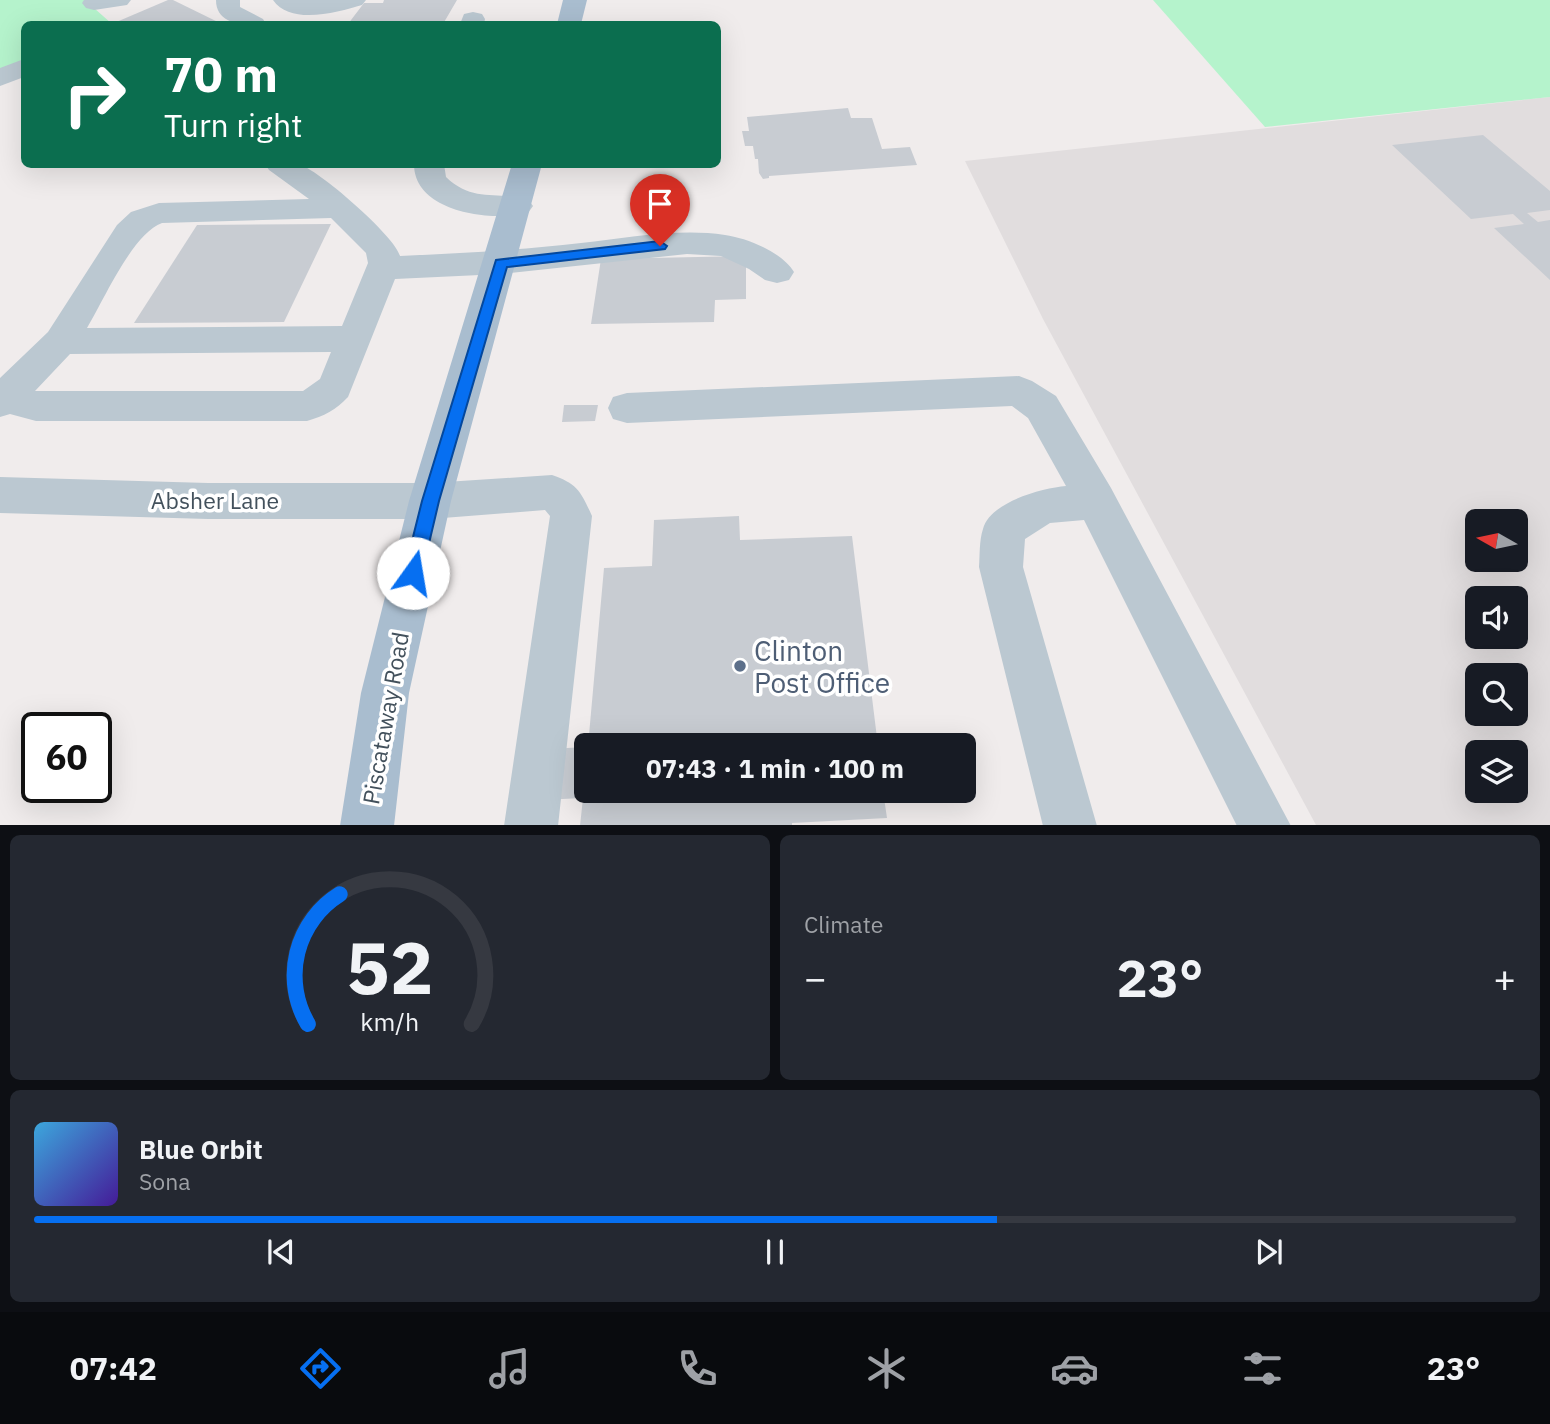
<!DOCTYPE html>
<html lang="en">
<head>
<meta charset="utf-8">
<style>
	body { margin:0; font-family:"IBM Plex Sans",sans-serif; background:#242831; color:#f1f3f6; height:100vh; display:flex; flex-direction:column; font-size:26px; white-space:nowrap }
	* { box-sizing:border-box; margin:0 }
	p { font-size:23px; color:#9ea1a6 }
	.icon { flex:none; width:38px; height:38px; fill:none; stroke:currentColor; stroke-width:2; stroke-linecap:round; stroke-linejoin:round }
	.map { position:relative; height:825px; overflow:hidden }
	.side { display:flex; flex-direction:column; gap:10px; padding:10px; background:#0d0f14; flex:1 }
	.side>* { flex:none }
	.banner { position:absolute; left:21px; top:21px; width:700px; height:147px; border-radius:10px; box-shadow:0 7px 28px #0002; background:#0b6e4f; color:#fff; overflow:hidden }
	.needle { width:46px; rotate:279deg }
	.controls { position:absolute; left:1465px; top:509px; display:grid; gap:14px }
	.controls a { display:grid; place-items:center; width:63px; height:63px; border-radius:10px; background:#171b24; box-shadow:0 7px 28px #0002; font-size:35px }
	.speed { position:absolute; left:21px; top:712px; display:flex; gap:14px; font-size:35px; font-weight:700; text-align:center }
	.speed>* { display:grid; place-content:center; width:91px; height:91px; border-radius:50%; background:#171b24; box-shadow:0 7px 28px #0002; line-height:1 }
	.speed .limit { border:4px solid #111; border-radius:10px; background:#fff; color:#111 }
	.pin { position:absolute; display:grid; place-items:center; width:60px; height:60px; color:#fff; margin:-72px -30px; border-radius:50% 50% 50% 0; rotate:-45deg; box-shadow:0 0 7px #0007 }
	.pin .icon { rotate:45deg }
	.me { position:absolute; width:77px; margin:-38px; rotate:13deg; stroke-linejoin:round; filter:drop-shadow(0 0 5px #0008) }
	.turn { display:flex; align-items:center; gap:24px; height:147px; padding:0 28px; font-size:32px }
	.turn .icon { width:91px; height:91px; stroke-width:2.5 }
	.turn b { display:block; font-size:49px; line-height:60px }
	.big { font-size:52px; font-weight:700; line-height:1.1 }
	.side .tile { flex:1; display:flex; flex-direction:column; justify-content:center; gap:10px; min-width:0; padding:0 24px; border-radius:10px; background:#242831 }
	.side .dial { align-items:center; gap:0 }
	.dial svg { height:182px; overflow:visible; fill:none; stroke:#363941; stroke-width:7; stroke-linecap:round; text-anchor:middle }
	.dial text { fill:#f1f3f6; stroke:none }
	.song { display:flex; align-items:center; gap:21px }
	.cover { width:84px; height:84px; border-radius:10px; background:linear-gradient(135deg,hsl(200 70% 55%),hsl(260 70% 35%)) }
	.played { height:7px; border-radius:4px; background:linear-gradient(90deg,#066ff1 65%,#363941 65%) }
	.keys { display:flex; justify-content:space-around; direction:ltr }
	.heat { display:flex; justify-content:space-between; align-items:center; font-size:38px; direction:ltr }
	.side .tiles { flex:1; display:grid; gap:10px; grid-template-columns:1fr 1fr }
	.tile:last-child { grid-column:span 2 }
	.trip { position:absolute; left:574px; top:733px; width:402px; height:70px; border-radius:10px; background:#171b24; box-shadow:0 7px 28px #0002; font-weight:700; line-height:70px; text-align:center }
	.menu { display:flex; height:112px; justify-content:space-around; align-items:center; background:#090b0e; color:#9ea1a6 }
	.menu .icon { width:49px; height:49px }
	.menu .active { color:#066ff1 }
	.menu b { font-size:32px; color:#f1f3f6 }
	.map>svg:first-child { display:block }
	.education { fill:#e1ddde; fill-rule:evenodd }
	.green { fill:#b5f3cc }
	.building { fill:#c8ccd2 }
	.lines { fill:none; stroke-linecap:round; stroke-linejoin:round }
	.minor { fill:#bbc8d1; fill-rule:evenodd }
	.major { fill:#a9bdcf; fill-rule:evenodd }
	.route { fill:#066ff1; stroke:#04489d; stroke-width:2 }
	.service-dot { fill:#5c6f8a; stroke:#fff; stroke-width:2.5 }
	.labels { text-anchor:middle; dominant-baseline:central; stroke-width:7; stroke-linejoin:round; paint-order:stroke }
	.street-label { font-size:23px; fill:#43515c; stroke:#fff }
	.near-service-label { font-size:28px; fill:#4e5e75; stroke:#fff; text-anchor:start }
</style>
</head>
<body>
<div class="map">
<svg width="1550" height="826" viewBox="0 0 1550 826">
	<rect width="100%" height="100%" fill="#f0ecec"/>
	<path class="education" d="M 1550,97 L 1550,825 L 1316,825 L 1043,319 L 965,161 ZM 1477,522 L 1516,522 L 1516,560 L 1477,560 ZM 1477,598 L 1516,598 L 1516,637 L 1477,637 ZM 1477,676 L 1516,676 L 1516,714 L 1477,714 ZM 1477,752 L 1516,752 L 1516,791 L 1477,791 Z"/>
	<g class="green">
		<polygon points="0,0 85,0 112,24 24,24 24,63 0,73"/>
		<polygon points="1153,0 1550,0 1550,97 1265,127"/>
	</g>
	<g class="building">
		<polygon points="168,0 173,0 222,24 114,23"/>
		<polygon points="384,0 457,0 443,24 348,24 364,3 383,3"/>
		<polygon points="848,108 851,118 872,118 882,149 910,147 917,165 769,176 769,178 763,179 759,173 758,159 755,159 753,146 745,146 742,131 749,131 747,117"/>
		<polygon points="1483,135 1550,191 1550,210 1527,213 1538,222 1550,220 1550,280 1494,228 1524,224 1513,214 1471,219 1392,145"/>
		<polygon points="331,224 284,322 134,323 197,225"/>
		<polygon points="746,256 746,299 715,300 714,322 591,324 601,259"/>
		<polygon points="564,405 598,405 595,421 562,422"/>
		<polygon points="739,516 740,540 852,536 878,746 588,746 604,568 652,566 654,520"/>
		<polygon points="586,747 586,791 883,791 887,818 792,823 792,826 580,826 583,798 542,800 548,749"/>
	</g>
	<g class="lines">
		<g class="minor">
			<polygon points="84,0 131,0 127,5 94,10 86,8 82,3"/>
			<path d="M 216,0 L 240,0 L 240,7 L 263,19 L 266,24 C 247,26 216,26 216,0 Z"/>
			<path d="M 273,0 L 366,0 L 362,5 C 338,12 291,26 273,0 Z"/>
			<polygon points="473,12 482,14 485,19 484,24 460,24 464,14"/>
			<polygon points="24,59 24,77 0,86 0,68"/>
			<path d="M 265,164 C 275,164 288,162 298,164 C 317,168 396,237 400,256 C 461,253 521,250 581,243 C 628,238 678,228 725,235 C 747,238 782,252 794,272 L 789,280 L 777,283 L 765,280 L 749,269 L 721,256 L 687,254 L 501,274 L 395,279 L 348,397 C 336,410 324,416 307,421 L 36,421 L 10,414 L 0,417 L 0,378 L 48,332 L 117,225 L 131,212 L 159,203 L 309,199 L 269,170 ZM 331,218 L 366,253 L 368,263 L 342,326 L 87,328 C 104,300 132,234 162,223 ZM 331,352 L 320,379 L 303,391 L 35,391 L 70,354 Z"/>
			<path d="M 414,164 L 444,164 L 446,177 C 473,203 496,191 528,199 L 533,206 L 528,213 C 493,222 414,213 414,164 Z"/>
			<path d="M 1019,376 L 1032,381 L 1056,396 L 1111,488 L 1291,826 L 1237,826 L 1084,520 L 1050,523 L 1025,539 L 1023,567 L 1097,826 L 1043,826 L 979,567 C 980,555 979,541 983,529 C 990,502 1042,488 1066,486 L 1028,418 L 1012,406 L 627,423 L 613,419 L 608,408 L 613,397 L 627,393 Z"/>
			<path d="M 552,475 C 578,484 581,492 592,516 L 558,826 L 504,826 L 550,516 L 545,510 L 430,519 L 208,519 L 0,513 L 0,477 L 208,483 L 430,483 Z"/>
		</g>
		<g class="major">
			<polygon points="563,0 587,0 581,24 557,24"/>
			<polygon points="512,164 542,164 451,501 409,693 394,826 340,826 361,693 409,501"/>
		</g>
	</g>
	<polygon class="route" points="660,241 667,246 665,249 507,267 439,501 422,573 420,579 413,581 407,579 404,573 422,501 496,260"/>
	<circle class="service-dot" cx="740" cy="666" r="7"/>
	<g class="labels">
		<g class="street-label">
			<text x="215" y="500">Absher Lane</text>
			<text transform="translate(385 718) rotate(-80)">Piscataway Road</text>
		</g>
		<g class="near-service-label">
			<text x="754" y="650">Clinton<tspan x="754" dy="32">Post Office</tspan></text>
		</g>
	</g>
</svg>
<div class="controls">
<a><svg class="needle" viewBox="-14 -14 28 28"><path d="M0-13l5 13h-10z" fill="#e53935"/><path d="M0 13l5-13h-10z" fill="#9ea1a6"/></svg></a>
<a><svg class="icon" aria-label="sound" viewBox="0 0 24 24"><path d="M4 9h4l5-4v14l-5-4H4zM17 9q2 3 0 6"/></svg></a>
<a><svg class="icon" aria-label="search" viewBox="0 0 24 24"><circle cx="10" cy="10" r="6"/><path d="M15 15l6 6"/></svg></a>
<a><svg class="icon" aria-label="layers" viewBox="0 0 24 24"><path d="M12 4l9 5-9 5-9-5zM3 14l9 5 9-5"/></svg></a>
</div>
<div class="speed"><div class="limit">60</div></div>
<div class="pin" style="left:660px;top:246px;background:#d93025"><svg class="icon" aria-label="arrive" viewBox="0 0 24 24"><path d="M6 21V4h12l-3 4 3 4H6"/></svg></div>
<svg class="me" style="left:413px;top:573px" viewBox="-20 -20 40 40"><circle r="19" fill="#fff"/><path d="M0-13L10 11 0 6-10 11z" fill="#066ff1"/></svg>
<div class="trip">07:43 · 1 min · 100 m</div>
<div class="banner">
<div class="turn"><svg class="icon" aria-label="right" viewBox="0 0 24 24"><path d="M7 20v-9h11M14 6l5 5-5 5"/></svg><div><b>70 m</b>Turn right</div></div>
</div>
</div>
<section class="side">
<div class="tiles">
<div class="tile dial"><svg viewBox="0 0 100 80">
<path d="M14 69A42 42 0 1 1 86 69"/>
<path d="M14 69A42 42 0 0 1 28 12" stroke="#066ff1"/>
<text x="50" y="56" font-size="32" font-weight="700">52</text>
<text x="50" y="72" font-size="11">km/h</text>
</svg></div>
<div class="tile"><p>Climate</p>
<div class="heat"><a>−</a><b class="big">23°</b><a>+</a></div>
</div>
<div class="tile">
<div class="song"><i class="cover"></i><div><b>Blue Orbit</b><p>Sona</p></div></div>
<div class="played"></div>
<div class="keys"><svg class="icon" aria-label="previous" viewBox="0 0 24 24"><path d="M18 5L8 12l10 7zM5 5v14"/></svg><svg class="icon" aria-label="pause" viewBox="0 0 24 24"><path d="M8 5v14M16 5v14"/></svg><svg class="icon" aria-label="next" viewBox="0 0 24 24"><path d="M6 5l10 7-10 7zM19 5v14"/></svg></div>
</div>
</div>
</section>
<nav class="menu">
<b>07:42</b>
<svg class="icon active" aria-label="directions" viewBox="0 0 24 24"><path d="M12 3l9 9-9 9-9-9zM9 14v-3h6M13 9l2 2-2 2"/></svg>
<svg class="icon" aria-label="music" viewBox="0 0 24 24"><path d="M9 18V5l10-2v13"/><circle cx="6" cy="18" r="3"/><circle cx="16" cy="16" r="3"/></svg>
<svg class="icon" aria-label="phone" viewBox="0 0 24 24"><path d="M5 4h4l2 5-3 2q2 4 5 5l2-3 5 2v4C11 20 4 13 5 4z"/></svg>
<svg class="icon" aria-label="climate" viewBox="0 0 24 24"><path d="M12 3v18M4 7l16 10M4 17L20 7"/></svg>
<svg class="icon" aria-label="car" viewBox="0 0 24 24"><path d="M5 17H2v-5l4-1 3-4h7l3 4 3 1v5h-3M9 17h6M6 11h13"/><circle cx="7" cy="17" r="2"/><circle cx="17" cy="17" r="2"/></svg>
<svg class="icon" aria-label="filters" viewBox="0 0 24 24"><path d="M4 7h16M4 17h16"/><circle cx="9" cy="7" r="2"/><circle cx="15" cy="17" r="2"/></svg>
<b>23°</b>
</nav>
</body>
</html>
